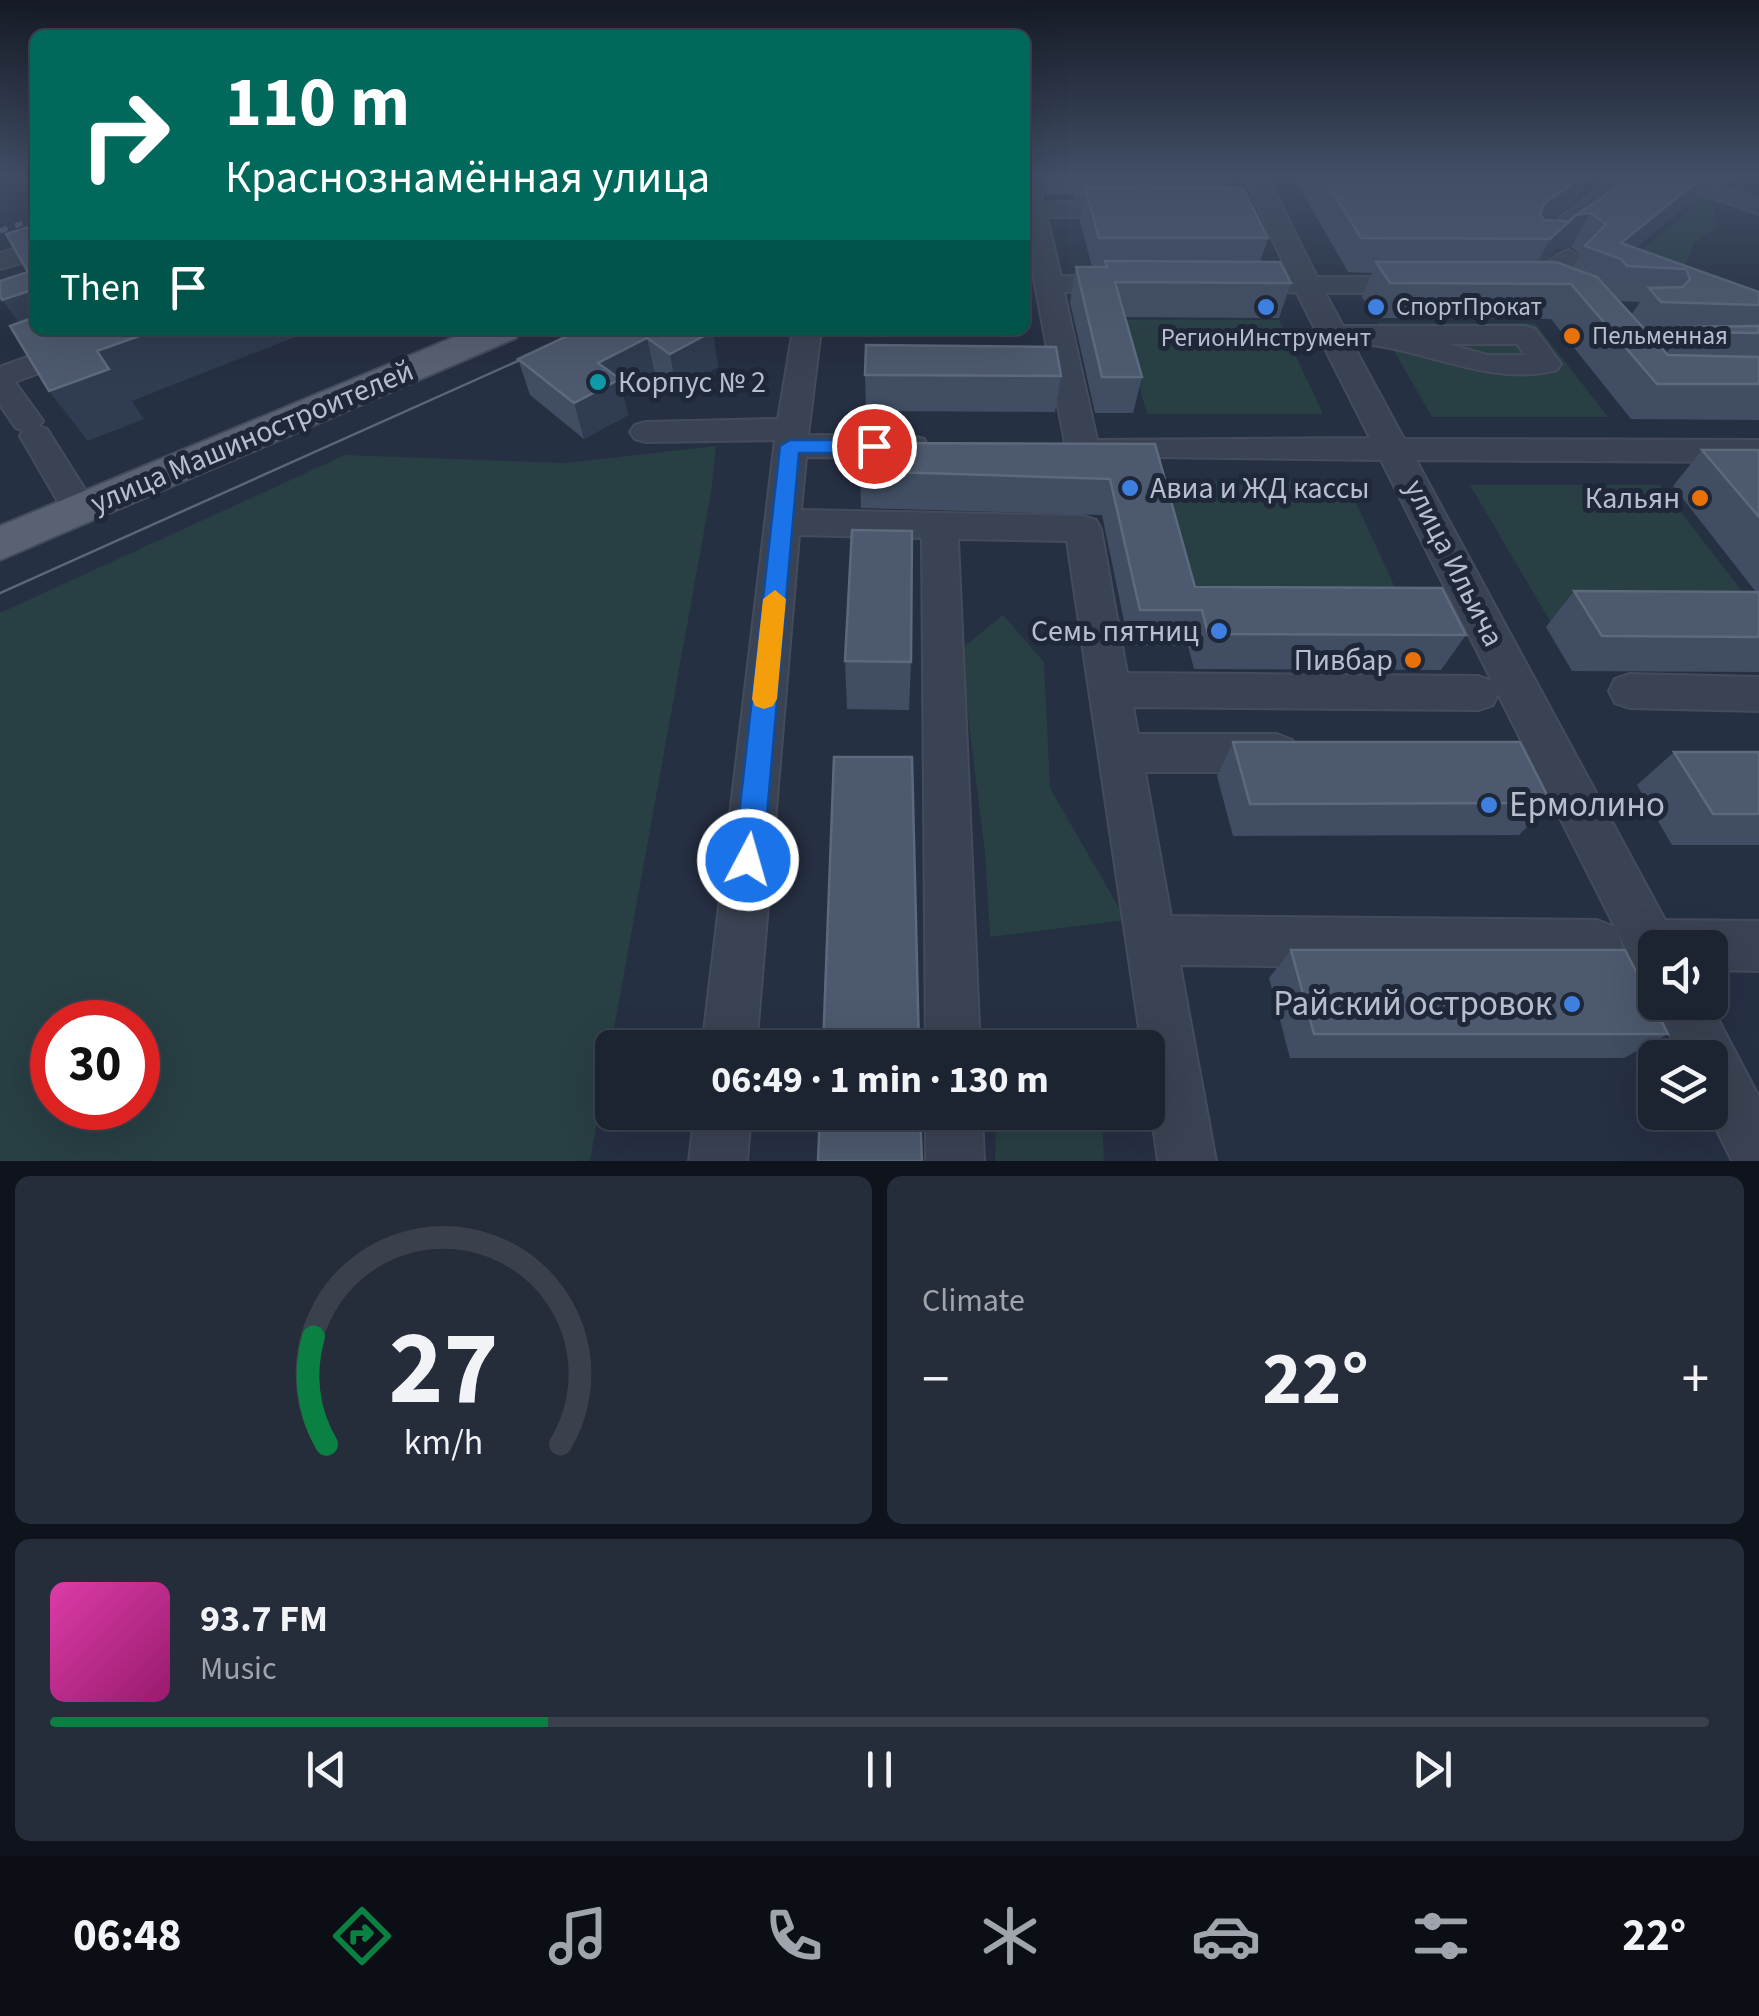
<!DOCTYPE html>
<html lang="en">
<head>
<meta charset="utf-8">
<style>
	body { margin:0; font-family:"Source Sans 3",sans-serif; background:#252c3a; color:#f1f3f6; height:100vh; display:flex; flex-direction:column; font-size:38px; white-space:nowrap }
	* { box-sizing:border-box; margin:0 }
	p { font-size:32px; color:#a0a4ac }
	.icon { flex:none; width:55px; height:55px; fill:none; stroke:currentColor; stroke-width:2; stroke-linecap:round; stroke-linejoin:round }
	.map { position:relative; height:1161px; overflow:hidden }
	.drawer { display:flex; flex-direction:column; gap:15px; padding:15px; background:#0f141c; flex:1 }
	.drawer>* { flex:none }
	.guide { position:absolute; left:30px; top:30px; width:1000px; height:305px; border-radius:15px; box-shadow:0 10px 40px #0002,0 0 0 2px #3a414d; background:#00695c; color:#fff; overflow:hidden }
	.fabs { position:absolute; left:1638px; top:930px; display:grid; gap:20px }
	.fabs a { display:grid; place-items:center; width:90px; height:90px; border-radius:15px; background:#1c2432; box-shadow:0 10px 40px #0002,0 0 0 2px #3a414d; font-size:50px }
	.speed { position:absolute; left:30px; top:1000px; display:flex; gap:20px; font-size:50px; font-weight:700; text-align:center }
	.speed>* { display:grid; place-content:center; width:130px; height:130px; border-radius:50%; background:#1c2432; box-shadow:0 10px 40px #0002,0 0 0 2px #3a414d; line-height:1 }
	.speed .limit { border:15px solid #d22; background:#fff; color:#111 }
	.pin { position:absolute; display:grid; place-items:center; width:85px; height:85px; color:#fff; margin:-42px; border:5px solid #fff; border-radius:50%; box-shadow:0 2px 10px #0007 }
	.me { position:absolute; width:110px; margin:-55px; rotate:6deg; stroke-linejoin:round; filter:drop-shadow(0 0 8px #0008) }
	.turn { display:flex; align-items:center; gap:35px; height:210px; padding:0 30px; font-size:45px }
	.turn .icon { width:130px; height:130px; stroke-width:2.5 }
	.turn b { display:block; font-size:70px; line-height:85px }
	.then { display:flex; align-items:center; height:95px; padding:0 30px; background:#0003; gap:20px; font-size:38px }
	.big { font-size:75px; font-weight:700; line-height:1.1 }
	.drawer .tile { flex:1; display:flex; flex-direction:column; justify-content:center; gap:15px; min-width:0; padding:0 35px; border-radius:15px; background:#252c3a }
	.drawer .dial { align-items:center; gap:0 }
	.dial svg { height:260px; overflow:visible; fill:none; stroke:#3a414d; stroke-width:7; stroke-linecap:round; text-anchor:middle }
	.dial text { fill:#f1f3f6; stroke:none }
	.song { display:flex; align-items:center; gap:30px }
	.cover { width:120px; height:120px; border-radius:15px; background:linear-gradient(135deg,hsl(320 70% 55%),hsl(320 70% 35%)) }
	.played { height:10px; border-radius:5px; background:linear-gradient(90deg,#0b8043 30%,#3a414d 30%) }
	.keys { display:flex; justify-content:space-around; direction:ltr }
	.heat { display:flex; justify-content:space-between; align-items:center; font-size:55px; direction:ltr }
	.drawer .tiles { flex:1; display:grid; gap:15px; grid-template-columns:1fr 1fr }
	.tile:last-child { grid-column:span 2 }
	.trip { position:absolute; left:595px; top:1030px; width:570px; height:100px; border-radius:15px; background:#1c2432; box-shadow:0 10px 40px #0002,0 0 0 2px #3a414d; font-weight:700; line-height:100px; text-align:center }
	.tabs { display:flex; height:160px; justify-content:space-around; align-items:center; background:#0b0e14; color:#a0a4ac }
	.tabs .icon { width:70px; height:70px }
	.tabs .selected { color:#0b8043 }
	.tabs b { font-size:45px; color:#f1f3f6 }
	.map>svg:first-child { display:block }
	.green { fill:#283f44; fill-rule:evenodd }
	.lines { fill:none; stroke-linecap:round; stroke-linejoin:round }
	.minor-casing { stroke:#444c5c; stroke-width:4 }
	.major-casing { stroke:#444c5c; stroke-width:4 }
	.minor { fill:#3a4353; fill-rule:evenodd }
	.major { fill:#586273; fill-rule:evenodd }
	.tram { stroke:#5c667a; stroke-width:2.5 }
	.rail { stroke:#5c667a; stroke-width:5; stroke-dasharray:8 8; stroke-linecap:butt }
	.wall { fill:#404d62; fill-rule:evenodd }
	.shaded-wall { fill:#303c51 }
	.building { fill:#4d596e; stroke:#5d697c; stroke-width:2.5 }
	.route { fill:#1a73e8; stroke:#114b97; stroke-width:2.5 }
	.slow { fill:#f59e0b }
	.shop-dot { fill:#3f7fe0; stroke:#1f2838; stroke-width:4 }
	.food-dot { fill:#e8710a; stroke:#1f2838; stroke-width:4 }
	.culture-dot { fill:#0f9aa8; stroke:#1f2838; stroke-width:4 }
	.labels { text-anchor:middle; dominant-baseline:central; stroke-width:10; stroke-linejoin:round; paint-order:stroke }
	.far-poi-label { font-size:25px; fill:#b7becd; stroke:#1f2838; text-anchor:start }
	.poi-label { font-size:30px; fill:#b7becd; stroke:#1f2838; text-anchor:end }
	.street-label { font-size:30px; fill:#b7becd; stroke:#1f2838 }
	.near-poi-label { font-size:35px; fill:#b7becd; stroke:#1f2838; text-anchor:start }
</style>
</head>
<body>
<div class="map">
<svg width="1759" height="1161" viewBox="0 0 1759 1161">
	<rect width="100%" height="100%" fill="#263043"/>
	<g class="green">
		<polygon points="1671,183 1709,196 1718,227 1694,242 1682,275 1625,264 1695,206 1664,188"/>
		<polygon points="1121,320 1279,320 1323,414 1147,414"/>
		<polygon points="1377,322 1535,323 1608,417 1432,417"/>
		<path d="M 716,446 L 711,493 L 590,1161 L 0,1161 L 0,613 L 345,455 L 565,463 ZM 52,1022 L 138,1022 L 138,1108 L 52,1108 Z"/>
		<polygon points="1158,481 1346,481 1409,618 1195,617"/>
		<polygon points="1470,485 1660,485 1759,613 1759,624 1551,623"/>
		<polygon points="1003,615 1044,662 1050,788 1126,920 990,937 985,853 960,650"/>
		<polygon points="996,1113 1102,1113 1104,1161 995,1161"/>
	</g>
	<g class="lines">
		<g class="minor-casing">
			<g id="minor">
				<path d="M 1025,174 L 1037,174 L 1043,202 L 1132,203 L 1144,210 L 1132,217 L 1047,217 L 1061,276 L 1125,276 L 1139,284 L 1125,292 L 1064,292 L 1097,440 L 1370,438 L 1297,293 L 1275,291 L 1271,285 L 1275,279 L 1290,277 L 1242,174 L 1266,174 L 1317,277 L 1415,277 L 1429,285 L 1415,293 L 1325,293 L 1343,326 L 1525,326 L 1535,329 L 1561,364 L 1557,370 C 1487,388 1421,346 1352,343 L 1404,439 L 1759,440 L 1759,462 L 1416,460 L 1665,920 L 1759,921 L 1759,971 L 1710,970 L 1710,948 L 1655,948 L 1655,978 L 1637,971 L 1498,694 L 1493,705 L 1478,710 L 1133,707 L 1138,734 L 1277,734 L 1292,740 L 1299,753 L 1292,766 L 1277,772 L 1145,772 L 1171,916 L 1597,920 L 1615,927 L 1622,945 L 1615,963 L 1597,970 L 1180,965 L 1216,1161 L 1158,1161 L 1148,1088 L 1148,1048 L 1142,1048 L 1067,541 L 958,539 L 980,1048 L 926,1048 L 922,538 L 799,535 L 756,1048 L 702,1048 L 775,440 L 646,442 L 635,439 L 630,432 L 635,425 L 646,422 L 778,419 L 793,330 L 821,330 L 808,435 L 912,436 L 924,439 L 928,447 L 924,455 L 912,458 L 806,457 L 801,510 L 1083,516 L 1096,520 L 1101,529 L 1127,673 L 1478,676 L 1492,681 L 1381,460 L 1070,456 L 1066,448 L 1025,232 ZM 1448,344 L 1517,344 L 1525,355 L 1487,355 Z"/>
				<polygon points="1620,174 1681,174 1759,199 1759,214 1646,175 1577,228 1559,228 1555,223 1559,218"/>
				<polygon points="35,243 35,259 0,269 0,253"/>
				<path d="M 1569,250 L 1582,258 L 1558,283 L 1572,292 L 1568,298 C 1554,301 1535,297 1526,285 C 1536,272 1553,254 1569,250 Z"/>
				<polygon points="101,330 142,330 138,336 15,382 43,421 39,426 47,429 98,510 92,519 80,522 68,519 20,436 23,430 16,428 0,405 0,367"/>
				<polygon points="1630,674 1759,677 1759,711 1630,708 1615,703 1609,691 1615,679"/>
				<polygon points="1655,1000 1709,1002 1759,1097 1759,1161 1732,1161 1708,1112 1710,1058 1680,1058"/>
				<polygon points="695,1112 751,1112 747,1161 689,1161"/>
				<polygon points="926,1112 982,1112 984,1161 926,1161"/>
			</g>
		</g>
		<g class="major-casing">
			<polygon id="major" points="471,330 521,330 516,338 0,560 0,526"/>
		</g>
		<use href="#minor" class="minor"/>
		<use href="#major" class="major"/>
		<polyline class="tram" points="0,593 587,330"/>
		<polyline class="rail" points="0,231 35,219"/>
	</g>
	<g class="wall">
		<polygon points="1039,174 1230,174 1227,188 1268,238 1260,262 1291,283 1279,318 1125,317 1142,377 1133,413 1095,413 1070,302 1076,267 1092,267 1080,221 1083,199 1074,199 1073,194 1045,194"/>
		<path d="M 1301,174 L 1589,174 L 1573,204 L 1550,220 L 1568,221 L 1637,174 L 1735,174 L 1724,184 L 1708,179 L 1697,197 L 1635,248 L 1759,292 L 1759,420 L 1631,419 L 1551,319 L 1375,318 L 1362,297 L 1372,273 L 1348,272 L 1298,185 ZM 1571,247 L 1580,254 L 1572,268 L 1544,262 L 1557,249 ZM 1619,301 L 1640,302 L 1631,315 ZM 1652,338 L 1677,338 L 1666,354 Z"/>
		<polygon points="580,330 712,330 718,367 676,389 655,374 622,391 628,415 584,439 530,395 518,359"/>
		<polygon points="865,375 1061,376 1055,412 866,411"/>
		<polygon points="1155,444 1195,587 1466,635 1441,670 1194,669 1188,646 1129,645 1102,515 861,508 860,471"/>
		<polygon points="1702,450 1759,450 1759,672 1572,671 1546,627 1574,591 1756,592 1673,486"/>
		<polygon points="845,661 911,662 909,710 847,709"/>
		<polygon points="1233,742 1551,803 1519,835 1233,836 1217,776"/>
		<polygon points="1674,752 1759,752 1759,845 1672,845 1637,785"/>
		<polygon points="1291,950 1668,1034 1624,1058 1290,1058 1269,978"/>
	</g>
	<g class="shaded-wall">
		<polygon points="1586,174 1589,174 1573,204 1526,238 1544,204"/>
		<polygon points="1706,174 1712,174 1697,197 1622,260 1621,243"/>
		<polygon points="1590,213 1571,247 1557,249 1532,273 1550,239 1576,215"/>
		<polygon points="35,289 35,330 313,330 132,401 144,419 88,441 49,391 39,349 2,300"/>
		<polygon points="713,331 718,367 676,389 670,354"/>
		<polygon points="647,338 655,374 622,391 628,415 584,439 574,403 598,363"/>
	</g>
	<g class="building">
		<polygon points="1322,174 1586,174 1544,204 1540,214 1544,220 1568,221 1576,215 1550,239 1361,238"/>
		<polygon points="1637,174 1706,174 1621,243 1759,292 1759,305 1661,302 1649,288 1683,287 1690,279 1686,269 1627,266 1621,259 1585,246 1606,224 1590,213 1576,215"/>
		<polygon points="1085,187 1243,188 1268,238 1099,238"/>
		<polygon points="35,225 35,289 2,300 0,295 0,281 28,272 6,234"/>
		<polygon points="1105,261 1280,262 1291,283 1115,282 1142,377 1102,377 1076,267 1107,267"/>
		<polygon points="1376,262 1556,262 1597,277 1668,355 1759,357 1759,384 1657,384 1571,284 1390,283"/>
		<polygon points="35,317 35,330 156,330 97,351 109,369 49,391 10,326"/>
		<polygon points="1759,326 1759,333 1689,332 1685,327"/>
		<polygon points="580,330 712,330 713,331 670,354 647,338 598,363 620,379 574,403 518,359"/>
		<polygon points="866,345 1056,347 1061,376 865,375"/>
		<polygon points="861,443 1155,444 1195,587 1442,588 1466,635 1208,634 1202,610 1140,610 1110,479 860,471"/>
		<polygon points="1702,450 1759,450 1759,517"/>
		<polygon points="852,530 912,531 911,662 845,661"/>
		<polygon points="1574,591 1759,592 1759,637 1602,636"/>
		<polygon points="1233,742 1520,742 1551,803 1250,804"/>
		<polygon points="1674,752 1759,752 1759,814 1713,814"/>
		<polygon points="834,757 912,757 919,1048 823,1048"/>
		<polygon points="1291,950 1625,950 1668,1034 1314,1034"/>
		<polygon points="820,1112 920,1112 922,1161 818,1161"/>
	</g>
	<linearGradient id="sky" x2="0" y2="1"><stop stop-color="#151a25"/><stop offset="0.52" stop-color="#414e66"/><stop offset="1" stop-color="#414e66" stop-opacity="0"/></linearGradient>
	<rect width="1759" height="337" fill="url(#sky)"/>
	<polygon class="route" points="790,440 874,440 884,446 874,453 799,453 763,860 758,869 748,873 738,869 734,860 780,446"/>
	<polygon class="slow" points="775,590 786,599 777,699 773,706 764,709 755,706 752,699 763,599"/>
	<g class="shop-dot">
		<circle cx="1266" cy="307" r="10"/>
		<circle cx="1376" cy="307" r="10"/>
		<circle cx="1130" cy="488" r="10"/>
		<circle cx="1219" cy="631" r="10"/>
		<circle cx="1489" cy="805" r="10"/>
		<circle cx="1572" cy="1004" r="10"/>
	</g>
	<g class="food-dot">
		<circle cx="1572" cy="336" r="10"/>
		<circle cx="1700" cy="498" r="10"/>
		<circle cx="1413" cy="660" r="10"/>
	</g>
	<circle class="culture-dot" cx="598" cy="382" r="10"/>
	<g class="labels">
		<g class="far-poi-label">
			<text x="1396" y="307">СпортПрокат</text>
			<text x="1592" y="336">Пельменная</text>
			<text x="1266" y="338" text-anchor="middle">РегионИнструмент</text>
		</g>
		<g class="poi-label">
			<text x="618" y="382" text-anchor="start">Корпус № 2</text>
			<text x="1150" y="488" text-anchor="start">Авиа и ЖД кассы</text>
			<text x="1680" y="498">Кальян</text>
			<text x="1199" y="631">Семь пятниц</text>
			<text x="1393" y="660">Пивбар</text>
		</g>
		<g class="street-label">
			<text transform="translate(252 437) rotate(-23)">улица Машиностроителей</text>
			<text transform="translate(1454 563) rotate(63)">улица Ильича</text>
		</g>
		<g class="near-poi-label">
			<text x="1509" y="805">Ермолино</text>
			<text x="1552" y="1004" text-anchor="end">Райский островок</text>
		</g>
	</g>
</svg>
<div class="fabs">
<a><svg class="icon" aria-label="sound" viewBox="0 0 24 24"><path d="M4 9h4l5-4v14l-5-4H4zM17 9q2 3 0 6"/></svg></a>
<a><svg class="icon" aria-label="layers" viewBox="0 0 24 24"><path d="M12 4l9 5-9 5-9-5zM3 14l9 5 9-5"/></svg></a>
</div>
<div class="speed"><div class="limit">30</div></div>
<div class="pin" style="left:874px;top:446px;background:#d93025"><svg class="icon" aria-label="arrive" viewBox="0 0 24 24"><path d="M6 21V4h12l-3 4 3 4H6"/></svg></div>
<svg class="me" style="left:748px;top:860px" viewBox="-20 -20 40 40"><circle r="17" fill="#1a73e8" stroke="#fff" stroke-width="3"/><path d="M0-11L8 9 0 5-8 9z" fill="#fff"/></svg>
<div class="trip">06:49 · 1 min · 130 m</div>
<div class="guide">
<div class="turn"><svg class="icon" aria-label="right" viewBox="0 0 24 24"><path d="M7 20v-9h11M14 6l5 5-5 5"/></svg><div><b>110 m</b>Краснознамённая улица</div></div>
<div class="then">Then<svg class="icon" aria-label="arrive" viewBox="0 0 24 24"><path d="M6 21V4h12l-3 4 3 4H6"/></svg></div>
</div>
</div>
<section class="drawer">
<div class="tiles">
<div class="tile dial"><svg viewBox="0 0 100 80">
<path d="M14 69A42 42 0 1 1 86 69"/>
<path d="M14 69A42 42 0 0 1 10 36" stroke="#0b8043"/>
<text x="50" y="56" font-size="32" font-weight="700">27</text>
<text x="50" y="72" font-size="11">km/h</text>
</svg></div>
<div class="tile"><p>Climate</p>
<div class="heat"><a>−</a><b class="big">22°</b><a>+</a></div>
</div>
<div class="tile">
<div class="song"><i class="cover"></i><div><b>93.7 FM</b><p>Music</p></div></div>
<div class="played"></div>
<div class="keys"><svg class="icon" aria-label="previous" viewBox="0 0 24 24"><path d="M18 5L8 12l10 7zM5 5v14"/></svg><svg class="icon" aria-label="pause" viewBox="0 0 24 24"><path d="M8 5v14M16 5v14"/></svg><svg class="icon" aria-label="next" viewBox="0 0 24 24"><path d="M6 5l10 7-10 7zM19 5v14"/></svg></div>
</div>
</div>
</section>
<nav class="tabs">
<b>06:48</b>
<svg class="icon selected" aria-label="directions" viewBox="0 0 24 24"><path d="M12 3l9 9-9 9-9-9zM9 14v-3h6M13 9l2 2-2 2"/></svg>
<svg class="icon" aria-label="music" viewBox="0 0 24 24"><path d="M9 18V5l10-2v13"/><circle cx="6" cy="18" r="3"/><circle cx="16" cy="16" r="3"/></svg>
<svg class="icon" aria-label="phone" viewBox="0 0 24 24"><path d="M5 4h4l2 5-3 2q2 4 5 5l2-3 5 2v4C11 20 4 13 5 4z"/></svg>
<svg class="icon" aria-label="climate" viewBox="0 0 24 24"><path d="M12 3v18M4 7l16 10M4 17L20 7"/></svg>
<svg class="icon" aria-label="car" viewBox="0 0 24 24"><path d="M5 17H2v-5l4-1 3-4h7l3 4 3 1v5h-3M9 17h6M6 11h13"/><circle cx="7" cy="17" r="2"/><circle cx="17" cy="17" r="2"/></svg>
<svg class="icon" aria-label="filters" viewBox="0 0 24 24"><path d="M4 7h16M4 17h16"/><circle cx="9" cy="7" r="2"/><circle cx="15" cy="17" r="2"/></svg>
<b>22°</b>
</nav>
</body>
</html>
